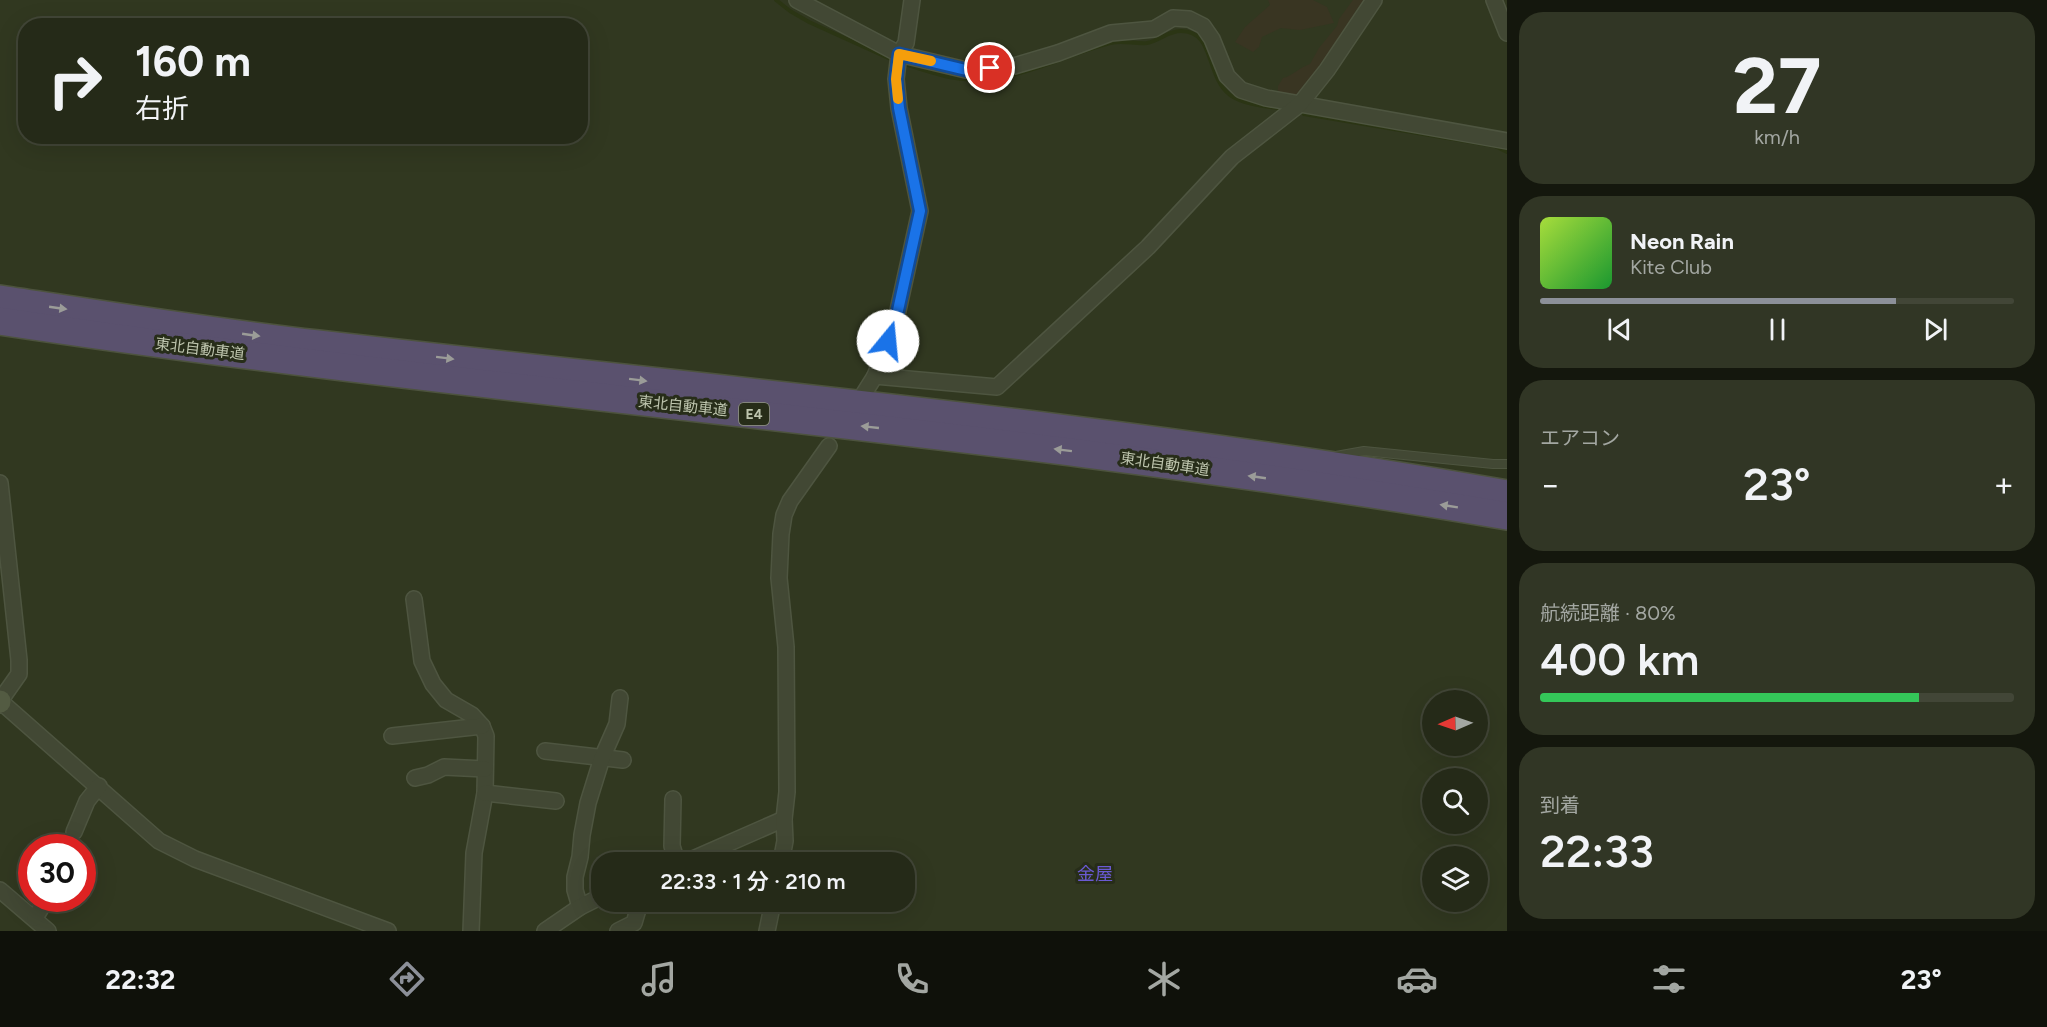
<!DOCTYPE html>
<html lang="ja">
<head>
<meta charset="utf-8">
<style>
	body { margin:0; font-family:Figtree,"Noto Sans JP",sans-serif; background:#313625; color:#f1f3f6; height:100vh; display:flex; flex-direction:column; font-size:22px; white-space:nowrap }
	* { box-sizing:border-box; margin:0 }
	p { font-size:20px; color:#a3a7a2 }
	.icon { flex:none; width:33px; height:33px; fill:none; stroke:currentColor; stroke-width:2; stroke-linecap:round; stroke-linejoin:round }
	.map { position:relative; flex:1; overflow:hidden }
	.side { display:flex; flex-direction:column; gap:12px; padding:12px; background:#14170d; width:540px }
	.side>* { flex:none }
	.banner { position:absolute; left:18px; top:18px; width:570px; height:126px; border-radius:24px; box-shadow:0 6px 24px #0002,0 0 0 2px #424637; background:#252a18; color:#f1f3f6; overflow:hidden }
	.needle { width:39px; rotate:268deg }
	.buttons { position:absolute; left:1422px; top:690px; display:grid; gap:12px }
	.buttons a { display:grid; place-items:center; width:66px; height:66px; border-radius:50%; background:#252a18; box-shadow:0 6px 24px #0002,0 0 0 2px #424637; font-size:30px }
	.speed { position:absolute; left:18px; top:834px; display:flex; gap:12px; font-size:30px; font-weight:700; text-align:center }
	.speed>* { display:grid; place-content:center; width:78px; height:78px; border-radius:50%; background:#252a18; box-shadow:0 6px 24px #0002,0 0 0 2px #424637; line-height:1 }
	.speed .limit { border:9px solid #d22; background:#fff; color:#111 }
	.pin { position:absolute; display:grid; place-items:center; width:51px; height:51px; color:#fff; margin:-26px; border:3px solid #fff; border-radius:50%; box-shadow:0 2px 6px #0007 }
	.me { position:absolute; width:66px; margin:-33px; rotate:17deg; stroke-linejoin:round; filter:drop-shadow(0 0 4px #0008) }
	.turn { display:flex; align-items:center; gap:21px; height:126px; padding:0 18px; font-size:27px }
	.turn .icon { width:78px; height:78px; stroke-width:2.5 }
	.turn b { display:block; font-size:42px; line-height:51px }
	.big { font-size:45px; font-weight:600; line-height:1.1 }
	.side .tile { flex:1; display:flex; flex-direction:column; justify-content:center; gap:9px; min-width:0; padding:0 21px; border-radius:24px; background:#313625 }
	.side .dial { align-items:center; gap:0 }
	.dial b { font-size:78px; line-height:1 }
	.song { display:flex; align-items:center; gap:18px }
	.cover { width:72px; height:72px; border-radius:9px; background:linear-gradient(135deg,hsl(80 70% 55%),hsl(130 70% 35%)) }
	.played { height:6px; border-radius:3px; background:linear-gradient(90deg,#8c9099 75%,#424637 75%) }
	.keys { display:flex; justify-content:space-around; direction:ltr }
	.heat { display:flex; justify-content:space-between; align-items:center; font-size:33px; direction:ltr }
	.charge { height:9px; border-radius:4px; background:linear-gradient(90deg,#34c759 80%,#424637 0) }
	.trip { position:absolute; left:591px; top:852px; width:324px; height:60px; border-radius:24px; background:#252a18; box-shadow:0 6px 24px #0002,0 0 0 2px #424637; font-weight:600; line-height:60px; text-align:center }
	.menu { display:flex; height:96px; justify-content:space-around; align-items:center; background:#0f110a; color:#a3a7a2 }
	.menu .icon { width:42px; height:42px }
	.menu .current { color:#8c9099 }
	.menu b { font-size:27px; color:#f1f3f6 }
	main { display:flex; flex:1; min-height:0 }
	.map>svg:first-child { display:block }
	.green { fill:#393522 }
	.lines { fill:none; stroke-linecap:round; stroke-linejoin:round }
	.stream { stroke:#2b3514; stroke-width:4 }
	.lane-casing { stroke:#4e5540; stroke-width:10 }
	.street-casing { stroke:#4e5540; stroke-width:18 }
	.secondary-casing { stroke:#4e5540; stroke-width:24 }
	.highway-casing { stroke:#4d533e; stroke-width:30 }
	.lane { stroke:#424834; stroke-width:8 }
	.street { stroke:#424834; stroke-width:15 }
	.secondary { stroke:#535b42; stroke-width:21 }
	.highway { stroke:#5a516e; stroke-width:27 }
	.oneway { fill:#9b9c98 }
	.route-casing { stroke:#114b97; stroke-width:15 }
	.route { stroke:#1a73e8; stroke-width:10 }
	.slow { stroke:#f59e0b; stroke-width:10 }
	.labels { text-anchor:middle; dominant-baseline:central; stroke-width:6; stroke-linejoin:round; paint-order:stroke }
	.shield { fill:#272d19; stroke:#919781; stroke-width:1.5 }
	.shield-label { font-size:14px; font-weight:bold; fill:#bec5ae }
	.street-label { font-size:15px; fill:#bec5ae; stroke:#272d19 }
	.quarter-label { font-size:18px; fill:#6a5ad3; stroke:#272d19 }
</style>
</head>
<body>
<main>
<div class="map">
<svg width="1507" height="931" viewBox="0 0 1507 931">
	<rect width="100%" height="100%" fill="#313820"/>
	<g class="green">
		<polygon points="1268,0 1313,0 1327,7 1334,23 1300,30 1281,28 1262,37 1259,47 1253,52 1235,42 1245,27 1270,5"/>
		<path d="M 1353,0 L 1369,0 L 1355,11 L 1353,23 L 1299,98 L 1278,96 L 1278,86 L 1283,78 C 1292,76 1300,67 1310,64 L 1319,48 L 1337,26 L 1339,19 Z"/>
	</g>
	<g class="lines">
		<g class="stream">
			<polyline points="776,0 790,11 809,22 895,61"/>
			<path d="M 902,63 C 922,69 944,78 964,79 C 1017,83 1061,56 1110,43 C 1123,40 1134,44 1147,43 C 1159,41 1168,31 1181,31 C 1215,31 1205,75 1230,95 C 1245,105 1266,106 1283,109"/>
			<polyline points="1304,114 1495,146 1507,152"/>
		</g>
		<g class="lane-casing">
			<polyline id="lane" points="1336,456 1364,451 1493,464 1507,464"/>
		</g>
		<g class="street-casing">
			<g id="street">
				<polyline points="797,0 899,54 966,70 1014,66 1058,53 1111,33 1154,29 1173,18 1189,19 1203,26 1212,39 1227,76 1241,90 1266,98 1507,141"/>
				<polyline points="1494,0 1507,33"/>
				<polyline points="875,376 997,387 1148,247 1232,157 1300,104 1327,70 1374,0"/>
				<polyline points="863,395 875,376 895,324 920,211 899,108 896,79 899,54 906,43 912,0"/>
				<polyline points="0,483 19,660 19,674 0,701"/>
				<polyline points="414,599 422,661 433,684 446,700 472,715 482,726 486,736 485,793 474,853 471,931"/>
				<polyline points="0,701 159,841 195,859 388,931"/>
				<polyline points="392,736 482,726"/>
				<polyline points="545,751 623,760"/>
				<polyline points="415,778 428,775 444,767 485,769"/>
				<polyline points="485,793 556,801"/>
				<polyline points="673,799 672,846 677,862"/>
				<polyline points="74,832 87,801 99,786"/>
				<polyline points="686,862 784,819"/>
				<polyline points="781,862 785,841 784,819 787,792 786,647 779,578 781,534 784,515 790,501 829,446"/>
				<polyline points="0,890 48,931"/>
				<polyline points="580,907 575,890 575,877 580,857 582,835 588,803 602,758 617,724 620,698"/>
				<polyline points="35,918 47,898"/>
				<polyline points="545,931 580,907 602,896"/>
				<polyline points="618,931 634,923 639,906 637,902"/>
				<polyline points="767,931 773,902"/>
			</g>
		</g>
		<g class="secondary-casing">
			<polyline id="secondary" points="0,702 0,701"/>
		</g>
		<g class="highway-casing">
			<g id="highway">
				<path d="M 0,299 C 106,315 212,332 318,344 C 714,390 1113,425 1507,494"/>
				<path d="M 0,321 C 501,396 1007,430 1507,516"/>
			</g>
		</g>
		<use href="#lane" class="lane"/>
		<use href="#street" class="street"/>
		<use href="#secondary" class="secondary"/>
		<use href="#highway" class="highway"/>
	</g>
	<defs><path id="oneway-solid" d="M-6-.8H1V-3.2L6.5 0L1 3.2V.8H-6Z" transform="scale(1.5)"/></defs>
	<g class="oneway">
		<use href="#oneway-solid" transform="translate(58 308) rotate(8)"/>
		<use href="#oneway-solid" transform="translate(251 335) rotate(8)"/>
		<use href="#oneway-solid" transform="translate(445 358) rotate(7)"/>
		<use href="#oneway-solid" transform="translate(638 380) rotate(7)"/>
		<use href="#oneway-solid" transform="translate(870 427) rotate(-174)"/>
		<use href="#oneway-solid" transform="translate(1063 450) rotate(-173)"/>
		<use href="#oneway-solid" transform="translate(1257 477) rotate(-172)"/>
		<use href="#oneway-solid" transform="translate(1449 506) rotate(-171)"/>
	</g>
	<g class="lines">
		<g class="route-casing">
			<polyline id="route" points="888,341 895,324 920,211 899,108 896,79 899,54 966,70 990,68"/>
		</g>
		<use href="#route" class="route"/>
		<polyline class="slow" points="898,99 896,79 899,54 931,61"/>
	</g>
	<g class="labels">
		<rect class="shield" x="739" y="403" width="30" height="22" rx="4.5"/>
		<g class="shield-label">
			<text x="754" y="414">E4</text>
		</g>
		<g class="street-label">
			<text transform="translate(200 349) rotate(7)">東北自動車道</text>
			<text transform="translate(683 406) rotate(6)">東北自動車道</text>
			<text transform="translate(1165 464) rotate(8)">東北自動車道</text>
		</g>
		<g class="quarter-label">
			<text x="1095" y="874">金屋</text>
		</g>
	</g>
</svg>
<div class="buttons">
<a><svg class="needle" viewBox="-14 -14 28 28"><path d="M0-13l5 13h-10z" fill="#e53935"/><path d="M0 13l5-13h-10z" fill="#a3a7a2"/></svg></a>
<a><svg class="icon" aria-label="search" viewBox="0 0 24 24"><circle cx="10" cy="10" r="6"/><path d="M15 15l6 6"/></svg></a>
<a><svg class="icon" aria-label="layers" viewBox="0 0 24 24"><path d="M12 4l9 5-9 5-9-5zM3 14l9 5 9-5"/></svg></a>
</div>
<div class="speed"><div class="limit">30</div></div>
<div class="pin" style="left:990px;top:68px;background:#d93025"><svg class="icon" aria-label="arrive" viewBox="0 0 24 24"><path d="M6 21V4h12l-3 4 3 4H6"/></svg></div>
<svg class="me" style="left:888px;top:341px" viewBox="-20 -20 40 40"><circle r="19" fill="#fff"/><path d="M0-13L10 11 0 6-10 11z" fill="#1a73e8"/></svg>
<div class="trip">22:33 · 1 分 · 210 m</div>
<div class="banner">
<div class="turn"><svg class="icon" aria-label="right" viewBox="0 0 24 24"><path d="M7 20v-9h11M14 6l5 5-5 5"/></svg><div><b>160 m</b>右折</div></div>
</div>
</div>
<section class="side">
<div class="tile dial"><b>27</b><p>km/h</p></div>
<div class="tile">
<div class="song"><i class="cover"></i><div><b>Neon Rain</b><p>Kite Club</p></div></div>
<div class="played"></div>
<div class="keys"><svg class="icon" aria-label="previous" viewBox="0 0 24 24"><path d="M18 5L8 12l10 7zM5 5v14"/></svg><svg class="icon" aria-label="pause" viewBox="0 0 24 24"><path d="M8 5v14M16 5v14"/></svg><svg class="icon" aria-label="next" viewBox="0 0 24 24"><path d="M6 5l10 7-10 7zM19 5v14"/></svg></div>
</div>
<div class="tile"><p>エアコン</p>
<div class="heat"><a>−</a><b class="big">23°</b><a>+</a></div>
</div>
<div class="tile"><p>航続距離 · 80%</p><b class="big">400 km</b><div class="charge"></div></div>
<div class="tile"><p>到着</p><b class="big">22:33</b></div>
</section>
</main>
<nav class="menu">
<b>22:32</b>
<svg class="icon current" aria-label="directions" viewBox="0 0 24 24"><path d="M12 3l9 9-9 9-9-9zM9 14v-3h6M13 9l2 2-2 2"/></svg>
<svg class="icon" aria-label="music" viewBox="0 0 24 24"><path d="M9 18V5l10-2v13"/><circle cx="6" cy="18" r="3"/><circle cx="16" cy="16" r="3"/></svg>
<svg class="icon" aria-label="phone" viewBox="0 0 24 24"><path d="M5 4h4l2 5-3 2q2 4 5 5l2-3 5 2v4C11 20 4 13 5 4z"/></svg>
<svg class="icon" aria-label="climate" viewBox="0 0 24 24"><path d="M12 3v18M4 7l16 10M4 17L20 7"/></svg>
<svg class="icon" aria-label="car" viewBox="0 0 24 24"><path d="M5 17H2v-5l4-1 3-4h7l3 4 3 1v5h-3M9 17h6M6 11h13"/><circle cx="7" cy="17" r="2"/><circle cx="17" cy="17" r="2"/></svg>
<svg class="icon" aria-label="filters" viewBox="0 0 24 24"><path d="M4 7h16M4 17h16"/><circle cx="9" cy="7" r="2"/><circle cx="15" cy="17" r="2"/></svg>
<b>23°</b>
</nav>
</body>
</html>
